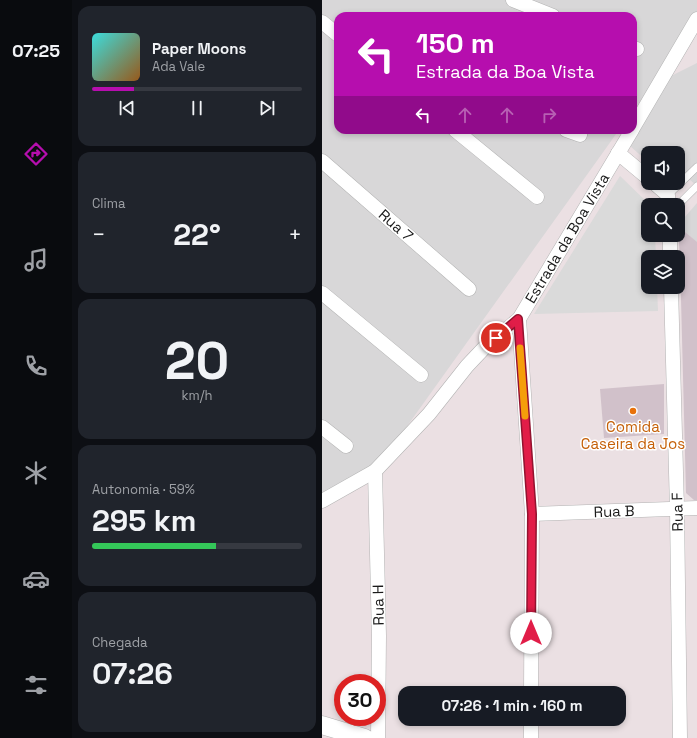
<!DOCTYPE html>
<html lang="pt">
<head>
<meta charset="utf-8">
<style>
	body { margin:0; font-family:"Space Grotesk",sans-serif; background:#20242c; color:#f1f3f6; height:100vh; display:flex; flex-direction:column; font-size:15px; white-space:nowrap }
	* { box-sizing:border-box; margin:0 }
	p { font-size:13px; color:#9ea1a6 }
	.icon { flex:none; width:22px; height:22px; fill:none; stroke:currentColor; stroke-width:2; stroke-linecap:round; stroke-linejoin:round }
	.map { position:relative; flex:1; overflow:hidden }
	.details { display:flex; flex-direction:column; gap:6px; padding:6px; background:#0d0f14; width:250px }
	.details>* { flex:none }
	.banner { position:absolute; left:12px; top:12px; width:303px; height:122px; border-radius:12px; box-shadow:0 2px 6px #0003; background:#b60eae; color:#fff; overflow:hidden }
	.controls { position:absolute; left:319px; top:146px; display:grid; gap:8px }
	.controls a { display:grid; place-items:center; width:44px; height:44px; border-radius:8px; background:#171b24; box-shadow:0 2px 6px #0003; font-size:20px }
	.speed { position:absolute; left:12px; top:674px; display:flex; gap:8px; font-size:20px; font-weight:700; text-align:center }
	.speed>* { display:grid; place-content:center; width:52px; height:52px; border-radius:50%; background:#171b24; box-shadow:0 2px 6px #0003; line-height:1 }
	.speed .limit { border:6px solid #d22; background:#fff; color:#111 }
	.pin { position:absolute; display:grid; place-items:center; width:34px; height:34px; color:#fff; margin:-17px; border:2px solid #fff; border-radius:50%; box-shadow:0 1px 4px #0007 }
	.me { position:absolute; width:44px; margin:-22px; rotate:0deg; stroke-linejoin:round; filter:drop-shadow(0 0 3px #0008) }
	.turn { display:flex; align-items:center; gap:14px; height:84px; padding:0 16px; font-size:18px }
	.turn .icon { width:52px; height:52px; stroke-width:2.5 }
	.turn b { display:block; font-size:28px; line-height:34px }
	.lanes { display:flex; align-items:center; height:38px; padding:0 16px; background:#0003; justify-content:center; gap:20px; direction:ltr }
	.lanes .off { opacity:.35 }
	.big { font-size:30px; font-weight:600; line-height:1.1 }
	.details .tile { flex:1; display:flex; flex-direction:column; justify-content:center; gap:6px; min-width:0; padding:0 14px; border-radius:12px; background:#20242c }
	.details .dial { align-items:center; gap:0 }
	.dial b { font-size:52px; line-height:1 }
	.song { display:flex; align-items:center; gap:12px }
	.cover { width:48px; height:48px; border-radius:6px; background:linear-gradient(135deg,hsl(180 70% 55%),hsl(30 70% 35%)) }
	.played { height:4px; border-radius:2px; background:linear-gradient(90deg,#b60eae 20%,#363941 20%) }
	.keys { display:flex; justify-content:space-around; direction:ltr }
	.heat { display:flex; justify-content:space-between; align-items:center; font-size:22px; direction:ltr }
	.charge { height:6px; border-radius:3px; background:linear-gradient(90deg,#34c759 59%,#363941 0) }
	.trip { position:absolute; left:76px; top:686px; width:228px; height:40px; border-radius:12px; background:#171b24; box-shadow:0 2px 6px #0003; font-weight:600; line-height:40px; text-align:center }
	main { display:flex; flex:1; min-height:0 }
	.menu { display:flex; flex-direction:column; width:72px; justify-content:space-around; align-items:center; background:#090b0e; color:#9ea1a6 }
	.menu .icon { width:28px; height:28px }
	.menu .on { color:#b60eae }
	.menu b { font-size:18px; color:#f1f3f6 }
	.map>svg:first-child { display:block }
	.residential { fill:#d8d7d8 }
	.parking { fill:#dadada }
	.building { fill:#d1c1ca }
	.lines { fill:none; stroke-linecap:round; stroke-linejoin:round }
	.service-casing { stroke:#b3b3b3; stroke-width:8 }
	.minor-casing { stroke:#b3b3b3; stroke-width:15 }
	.tertiary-casing { stroke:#b3b3b3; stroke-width:19 }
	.service { stroke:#fff; stroke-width:7 }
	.minor { stroke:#fff; stroke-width:14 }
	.tertiary { stroke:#fff; stroke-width:18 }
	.route-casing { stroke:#92132f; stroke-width:10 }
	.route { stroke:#e11d48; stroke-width:7 }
	.slow { stroke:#f59e0b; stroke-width:7 }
	.food-dot { fill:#e8710a; stroke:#fff; stroke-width:1.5 }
	.labels { text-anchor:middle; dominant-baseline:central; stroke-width:3; stroke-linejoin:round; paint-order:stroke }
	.street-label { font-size:15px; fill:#1a1a1a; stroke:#fff }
	.food-label { font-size:15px; fill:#c56008; stroke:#fff }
</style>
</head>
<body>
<main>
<nav class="menu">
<b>07:25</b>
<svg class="icon on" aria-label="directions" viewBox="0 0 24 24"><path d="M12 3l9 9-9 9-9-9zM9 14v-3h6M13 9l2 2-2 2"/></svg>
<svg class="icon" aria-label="music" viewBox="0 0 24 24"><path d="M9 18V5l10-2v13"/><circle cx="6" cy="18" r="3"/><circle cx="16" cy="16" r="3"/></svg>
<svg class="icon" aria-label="phone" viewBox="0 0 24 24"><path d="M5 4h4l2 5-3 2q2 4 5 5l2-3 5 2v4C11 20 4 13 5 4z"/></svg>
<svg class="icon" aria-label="climate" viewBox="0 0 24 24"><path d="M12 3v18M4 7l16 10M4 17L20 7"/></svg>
<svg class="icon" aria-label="car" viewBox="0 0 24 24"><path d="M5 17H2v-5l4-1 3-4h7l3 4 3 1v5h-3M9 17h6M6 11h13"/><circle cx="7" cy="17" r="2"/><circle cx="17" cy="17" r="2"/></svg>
<svg class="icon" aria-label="filters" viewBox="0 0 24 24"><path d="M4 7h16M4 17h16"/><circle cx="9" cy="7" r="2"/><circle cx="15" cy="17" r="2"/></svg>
</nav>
<section class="details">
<div class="tile">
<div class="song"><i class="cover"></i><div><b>Paper Moons</b><p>Ada Vale</p></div></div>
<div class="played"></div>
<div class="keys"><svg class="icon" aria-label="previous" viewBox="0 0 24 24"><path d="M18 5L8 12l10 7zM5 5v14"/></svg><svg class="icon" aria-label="pause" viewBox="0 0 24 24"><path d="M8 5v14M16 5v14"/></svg><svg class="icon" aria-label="next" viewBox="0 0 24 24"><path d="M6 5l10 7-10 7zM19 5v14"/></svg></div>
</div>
<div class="tile"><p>Clima</p>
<div class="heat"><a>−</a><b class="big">22°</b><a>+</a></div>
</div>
<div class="tile dial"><b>20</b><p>km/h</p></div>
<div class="tile"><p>Autonomia · 59%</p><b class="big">295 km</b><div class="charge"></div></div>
<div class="tile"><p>Chegada</p><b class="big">07:26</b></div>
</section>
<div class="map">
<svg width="375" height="738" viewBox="0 0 375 738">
	<rect width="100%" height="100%" fill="#ebe0e3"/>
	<g class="residential">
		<polygon points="0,0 375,0 375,31 365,36 311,111 311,16 16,16 16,130 297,130 53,471 0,493"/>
		<polygon points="375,63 375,186 358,171 356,173 356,153 326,153 326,162 307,145 349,76"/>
		<polygon points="375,203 375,243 356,225"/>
	</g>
	<polygon class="parking" points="298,176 328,205 326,205 326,235 333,235 334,257 326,257 326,287 335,287 336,311 212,314"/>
	<g class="building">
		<polygon points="356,226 375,242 375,500 372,500 364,493 358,260"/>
		<polygon points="342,384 342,434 282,438 278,389"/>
	</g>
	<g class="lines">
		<g class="service-casing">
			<g id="service">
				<polyline points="346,195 375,167"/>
				<polyline points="356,205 375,186"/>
			</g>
		</g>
		<g class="minor-casing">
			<g id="minor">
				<polyline points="191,0 231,16"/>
				<polyline points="0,22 16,35"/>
				<polyline points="311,48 315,49"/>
				<polyline points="311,128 375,19"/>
				<polyline points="133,130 215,197"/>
				<polyline points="244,130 258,135"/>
				<polyline points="296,153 326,178"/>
				<polyline points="0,161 147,289"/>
				<polyline points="332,183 346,195 346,205"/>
				<polyline points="348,235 348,257"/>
				<polyline points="349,287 355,509 358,738"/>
				<polyline points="0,293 99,375"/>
				<polyline points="197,319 210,514 209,693"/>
				<polyline points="0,427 24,446"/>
				<polyline points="53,471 57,636 56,738"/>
				<polyline points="0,501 53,471 107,414 145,366 162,348 197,319 310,130"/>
				<polyline points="210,514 375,508"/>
				<polyline points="209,738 209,719"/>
			</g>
		</g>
		<g class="tertiary-casing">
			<polyline id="tertiary" points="0,725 43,738"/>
		</g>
		<use href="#service" class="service"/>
		<use href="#minor" class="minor"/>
		<use href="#tertiary" class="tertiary"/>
	</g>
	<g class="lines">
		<g class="route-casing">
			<polyline id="route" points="174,338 196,319 210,514 209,633"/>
		</g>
		<use href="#route" class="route"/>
		<polyline class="slow" points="198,348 203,416"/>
	</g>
	<circle class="food-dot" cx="311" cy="411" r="4"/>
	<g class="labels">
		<g class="street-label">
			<text transform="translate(74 225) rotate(41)">Rua 7</text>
			<text transform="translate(245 238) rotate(-59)">Estrada da Boa Vista</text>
			<text transform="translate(292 511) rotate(-2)">Rua B</text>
			<text transform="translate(355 512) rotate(-91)">Rua F</text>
			<text transform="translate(56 605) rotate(-91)">Rua H</text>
		</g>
		<g class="food-label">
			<text x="311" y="426">Comida<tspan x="311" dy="17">Caseira da Jos</tspan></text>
		</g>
	</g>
</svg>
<div class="controls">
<a><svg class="icon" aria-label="sound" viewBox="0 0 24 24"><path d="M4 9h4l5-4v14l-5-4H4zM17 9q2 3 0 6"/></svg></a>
<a><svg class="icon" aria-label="search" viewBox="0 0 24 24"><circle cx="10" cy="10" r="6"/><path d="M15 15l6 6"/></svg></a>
<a><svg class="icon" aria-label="layers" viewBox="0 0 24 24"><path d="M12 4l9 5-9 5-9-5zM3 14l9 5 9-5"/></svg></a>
</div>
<div class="speed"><div class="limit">30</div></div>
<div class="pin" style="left:174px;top:338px;background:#d93025"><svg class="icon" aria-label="arrive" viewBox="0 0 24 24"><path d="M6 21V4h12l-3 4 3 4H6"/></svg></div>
<svg class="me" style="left:209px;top:633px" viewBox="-20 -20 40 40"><circle r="19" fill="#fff"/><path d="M0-13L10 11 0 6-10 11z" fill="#e11d48"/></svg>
<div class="trip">07:26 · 1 min · 160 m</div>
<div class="banner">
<div class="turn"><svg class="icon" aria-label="left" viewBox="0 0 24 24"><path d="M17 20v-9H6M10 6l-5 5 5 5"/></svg><div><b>150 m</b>Estrada da Boa Vista</div></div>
<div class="lanes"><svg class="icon" aria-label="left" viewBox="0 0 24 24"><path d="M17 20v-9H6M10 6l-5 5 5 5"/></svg><svg class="icon off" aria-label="ahead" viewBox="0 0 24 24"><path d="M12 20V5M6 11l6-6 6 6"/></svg><svg class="icon off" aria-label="ahead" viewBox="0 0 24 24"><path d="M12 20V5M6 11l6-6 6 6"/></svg><svg class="icon off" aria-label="right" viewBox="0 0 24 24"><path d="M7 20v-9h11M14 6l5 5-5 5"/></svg></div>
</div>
</div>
</main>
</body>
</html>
